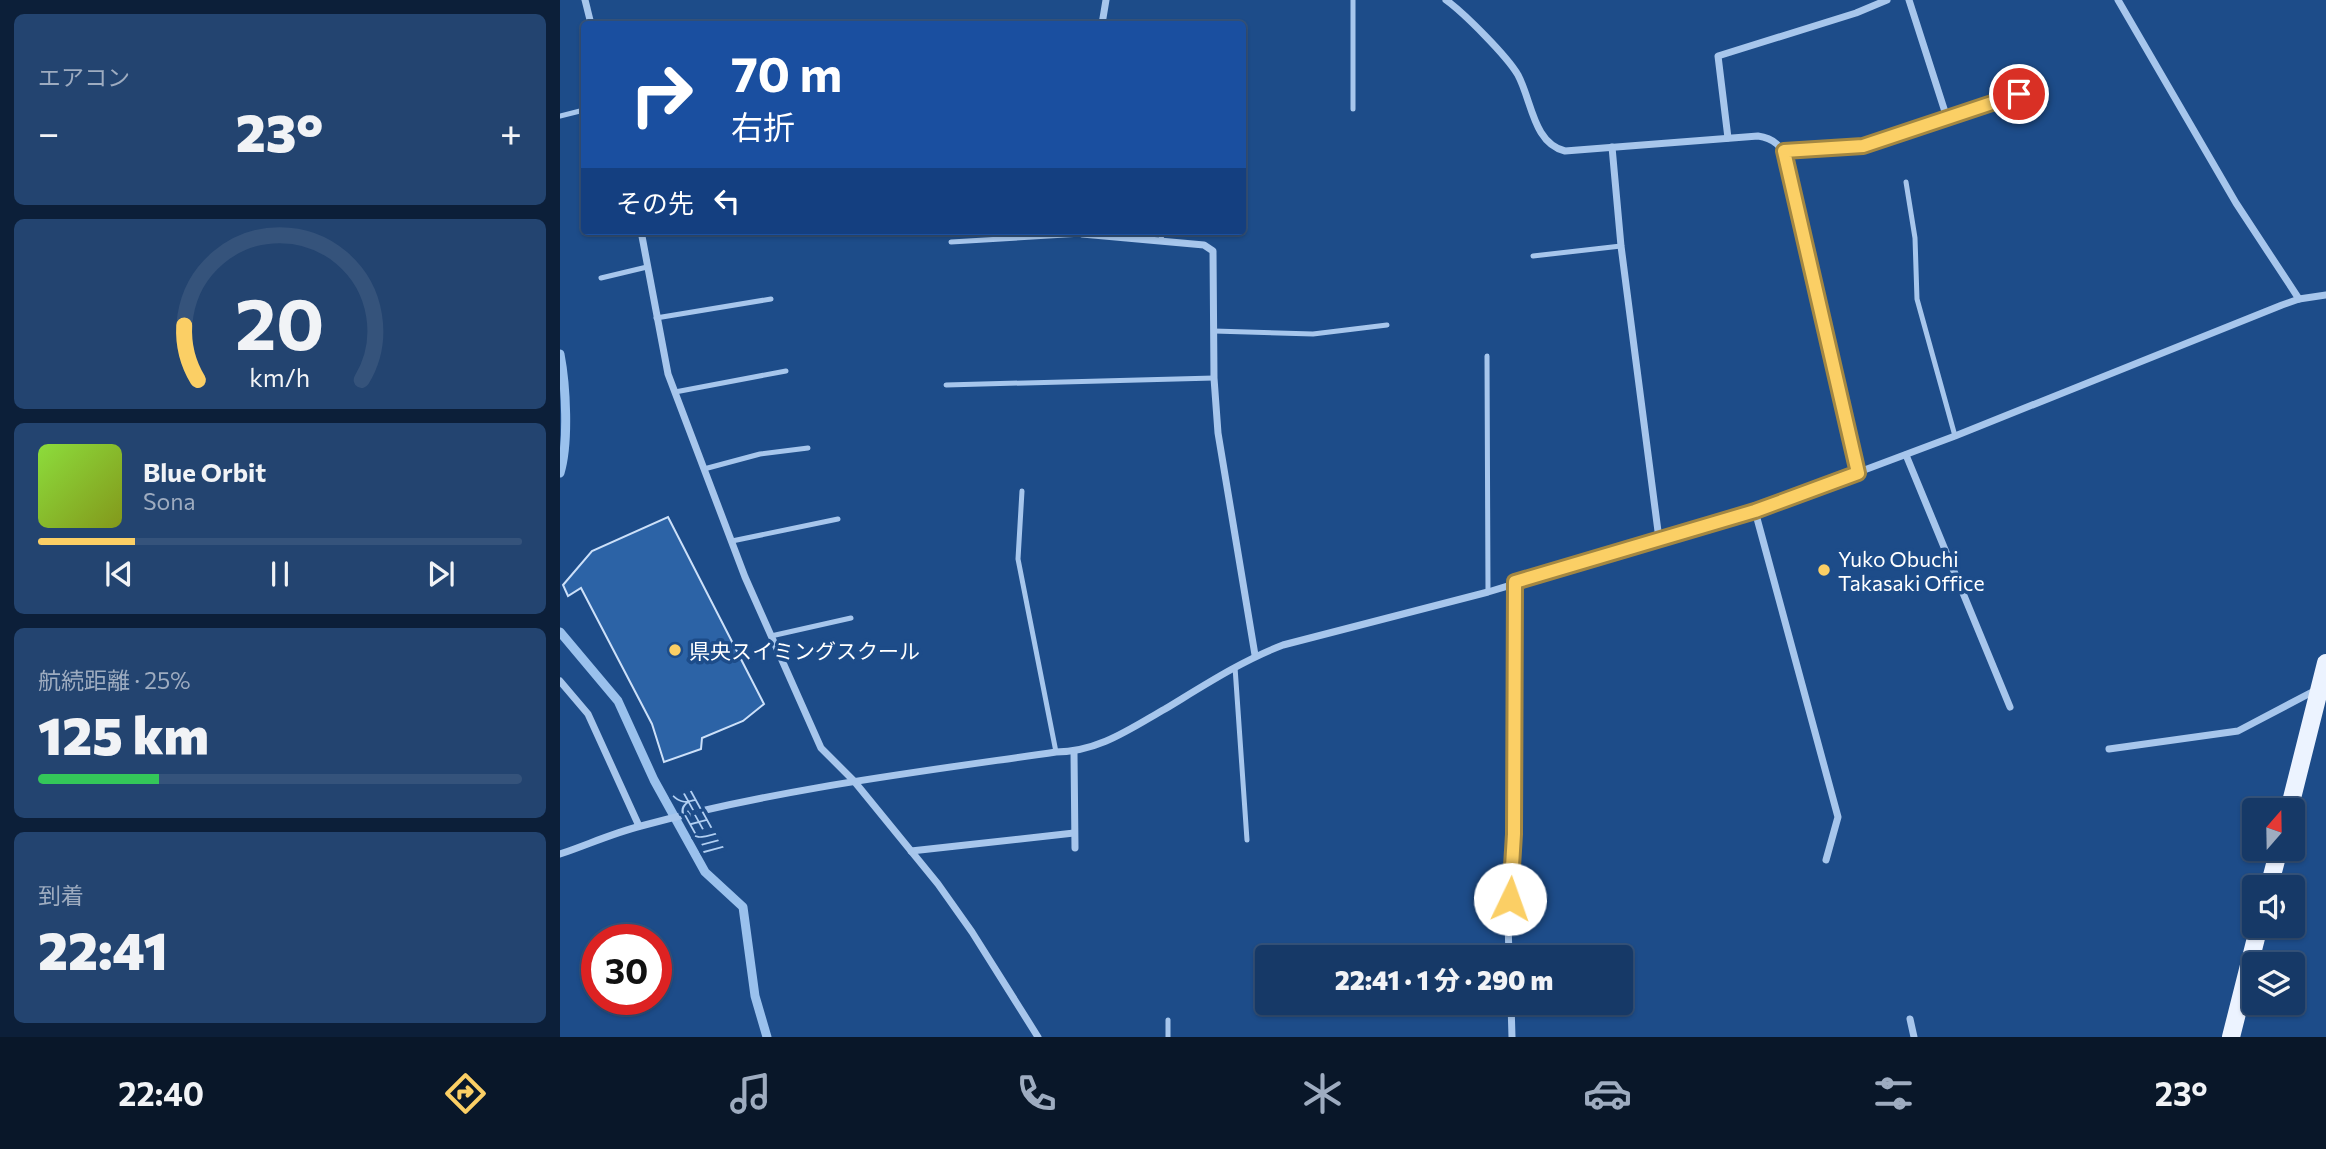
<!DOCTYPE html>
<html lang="ja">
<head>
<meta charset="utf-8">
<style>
	body { margin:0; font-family:Commissioner,"Noto Sans JP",sans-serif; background:#234470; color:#f1f3f6; height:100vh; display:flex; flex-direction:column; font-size:26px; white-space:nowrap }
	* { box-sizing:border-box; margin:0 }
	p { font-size:23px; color:#9eacc0 }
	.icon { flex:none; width:38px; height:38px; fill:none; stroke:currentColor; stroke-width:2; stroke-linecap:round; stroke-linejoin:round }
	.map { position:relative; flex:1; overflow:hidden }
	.side { display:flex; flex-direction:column; gap:14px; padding:14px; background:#0c1f39; width:560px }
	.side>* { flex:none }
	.hud { position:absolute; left:21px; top:21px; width:665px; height:214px; border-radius:7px; box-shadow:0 2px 5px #0004,0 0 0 2px #35537b; background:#1a4fa0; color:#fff; overflow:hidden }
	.needle { width:46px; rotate:20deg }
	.fabs { position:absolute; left:1682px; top:798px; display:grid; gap:14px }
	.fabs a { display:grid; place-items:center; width:63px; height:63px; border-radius:7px; background:#163967; box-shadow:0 2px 5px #0004,0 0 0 2px #35537b; font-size:35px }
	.speed { position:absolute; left:21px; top:924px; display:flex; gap:14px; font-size:35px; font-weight:700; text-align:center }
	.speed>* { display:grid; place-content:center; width:91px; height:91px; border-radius:50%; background:#163967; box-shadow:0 2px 5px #0004,0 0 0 2px #35537b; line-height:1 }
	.speed .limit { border:10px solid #d22; background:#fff; color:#111 }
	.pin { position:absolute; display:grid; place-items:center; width:60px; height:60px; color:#fff; margin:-30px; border:4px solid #fff; border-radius:50%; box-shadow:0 2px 7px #0007 }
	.me { position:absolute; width:77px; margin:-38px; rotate:3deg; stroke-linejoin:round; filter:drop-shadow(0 0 5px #0008) }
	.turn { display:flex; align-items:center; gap:24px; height:147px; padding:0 35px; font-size:32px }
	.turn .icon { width:91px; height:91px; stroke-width:2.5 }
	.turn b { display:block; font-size:49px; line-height:60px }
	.then { display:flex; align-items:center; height:66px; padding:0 35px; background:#0003; gap:14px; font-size:26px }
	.big { font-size:52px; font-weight:800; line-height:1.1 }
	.side .widget { flex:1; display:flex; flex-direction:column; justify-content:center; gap:10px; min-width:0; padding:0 24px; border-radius:10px; background:#234470 }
	.side .dial { align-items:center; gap:0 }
	.dial svg { height:182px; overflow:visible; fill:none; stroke:#35537b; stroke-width:7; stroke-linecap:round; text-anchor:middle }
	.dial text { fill:#f1f3f6; stroke:none }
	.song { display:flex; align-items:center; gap:21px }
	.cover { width:84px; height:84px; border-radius:10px; background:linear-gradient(135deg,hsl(90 70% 55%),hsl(70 70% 35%)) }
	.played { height:7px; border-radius:4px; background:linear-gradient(90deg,#fbcf65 20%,#35537b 20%) }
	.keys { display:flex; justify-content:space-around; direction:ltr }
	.heat { display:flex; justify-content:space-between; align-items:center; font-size:38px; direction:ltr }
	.charge { height:10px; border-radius:5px; background:linear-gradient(90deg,#34c759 25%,#35537b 0) }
	.trip { position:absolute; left:695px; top:945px; width:378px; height:70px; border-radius:7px; background:#163967; box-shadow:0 2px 5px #0004,0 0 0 2px #35537b; font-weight:800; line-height:70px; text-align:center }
	.tabs { display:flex; height:112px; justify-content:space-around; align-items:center; background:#091729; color:#9eacc0 }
	.tabs .icon { width:49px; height:49px }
	.tabs .active { color:#fbcf65 }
	.tabs b { font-size:32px; color:#f1f3f6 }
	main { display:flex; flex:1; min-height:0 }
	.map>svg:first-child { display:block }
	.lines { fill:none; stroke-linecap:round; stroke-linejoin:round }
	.stream { stroke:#9ac1ed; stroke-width:9 }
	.building { fill:#2c63a6; stroke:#cce0f9; stroke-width:2 }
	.service { stroke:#a7c6ec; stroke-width:5 }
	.minor { stroke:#a7c6ec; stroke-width:7 }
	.primary { stroke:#ecf3ff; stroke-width:18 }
	.route-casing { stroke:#a38742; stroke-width:18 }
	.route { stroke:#fbcf65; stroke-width:12 }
	.poi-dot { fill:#fbcf65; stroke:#1d4c89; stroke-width:2.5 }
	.labels { text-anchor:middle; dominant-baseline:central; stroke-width:7; stroke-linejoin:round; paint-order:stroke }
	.poi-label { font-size:21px; fill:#fff; stroke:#1d4c89; text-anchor:start }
	.water-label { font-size:23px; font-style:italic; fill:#b2d0f3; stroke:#1d4c89 }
</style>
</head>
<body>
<main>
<section class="side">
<div class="widget"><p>エアコン</p>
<div class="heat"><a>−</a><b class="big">23°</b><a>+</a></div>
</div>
<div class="widget dial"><svg viewBox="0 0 100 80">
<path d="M14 69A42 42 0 1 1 86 69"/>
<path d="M14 69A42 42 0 0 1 8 45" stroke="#fbcf65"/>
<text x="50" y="56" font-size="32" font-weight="700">20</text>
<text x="50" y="72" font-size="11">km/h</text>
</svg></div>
<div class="widget">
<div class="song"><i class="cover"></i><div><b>Blue Orbit</b><p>Sona</p></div></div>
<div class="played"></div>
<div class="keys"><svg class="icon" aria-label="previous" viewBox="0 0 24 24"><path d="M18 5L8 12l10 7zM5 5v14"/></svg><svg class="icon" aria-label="pause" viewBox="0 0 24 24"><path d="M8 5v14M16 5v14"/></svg><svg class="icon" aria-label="next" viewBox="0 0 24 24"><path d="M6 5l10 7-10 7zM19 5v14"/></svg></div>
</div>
<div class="widget"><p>航続距離 · 25%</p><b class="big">125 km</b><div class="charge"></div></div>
<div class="widget"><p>到着</p><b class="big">22:41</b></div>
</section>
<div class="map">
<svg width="1766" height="1037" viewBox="0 0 1766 1037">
	<rect width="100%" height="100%" fill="#1d4c89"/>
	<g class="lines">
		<g class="stream">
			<path d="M 0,354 C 6,385 9,443 0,473"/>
			<polyline points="0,632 58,701 94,780 145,872 183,907 195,996 207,1037"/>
		</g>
	</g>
	<polygon class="building" points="108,517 204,704 183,721 142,738 141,749 104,762 92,724 21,588 8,596 3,585 32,551"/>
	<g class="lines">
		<g class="service">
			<polyline points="793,109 793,0"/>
			<polyline points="0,116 24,110"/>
			<polyline points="1346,182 1355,238 1357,299 1395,436"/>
			<polyline points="601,241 602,231"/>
			<polyline points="391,242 522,234"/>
			<polyline points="973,256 1061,246"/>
			<polyline points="41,278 87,267"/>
			<polyline points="96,318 211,299"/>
			<polyline points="654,331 753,334 827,325"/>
			<polyline points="927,356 928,592"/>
			<polyline points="386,385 654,378"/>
			<polyline points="115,392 226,371"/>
			<polyline points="144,469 200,454 248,448"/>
			<polyline points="462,491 458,559 496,752"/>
			<polyline points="172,541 278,519"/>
			<polyline points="211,636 291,618"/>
			<polyline points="675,667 687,840"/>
			<polyline points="608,1020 608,1037"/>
		</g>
		<g class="minor">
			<polyline points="25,0 31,24"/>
			<path d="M 886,0 C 904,13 947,56 958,75 C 972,101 973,143 1005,151 L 1198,136 C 1214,138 1222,147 1228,161 L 1298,473"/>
			<polyline points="1349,0 1387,118"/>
			<polyline points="1558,0 1676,203 1739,299"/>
			<polyline points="542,24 546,0"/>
			<polyline points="1168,138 1158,56 1296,13 1327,0"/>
			<polyline points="1052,147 1061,246 1099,539"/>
			<polyline points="1224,151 1303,146 1459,94"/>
			<polyline points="81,231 108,374 185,577 261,748 294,781 378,884 412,932 478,1037"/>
			<polyline points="523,231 522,234 644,245 653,251 654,378 658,433 695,655"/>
			<polyline points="1346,455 1450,707"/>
			<polyline points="1195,511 1278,817 1266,860"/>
			<polyline points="0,681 28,714 79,826"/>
			<polyline points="1549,749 1678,731 1756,690"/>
			<polyline points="514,752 515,848"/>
			<polyline points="351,851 514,833"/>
			<path d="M 0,854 C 27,845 53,833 81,826 C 217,789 358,772 496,752 C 538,752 570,729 605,709 C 643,686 681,661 723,645 L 928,592 L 1195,511 L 1395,436 L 1722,305 L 1739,299 L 1766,295"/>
			<polyline points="949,957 948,921 954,834 955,582"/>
			<polyline points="951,1003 952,1037"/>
			<polyline points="1350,1019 1354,1037"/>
		</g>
		<g class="primary">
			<polyline points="1729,810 1766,663"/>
			<polyline points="1709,887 1719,849"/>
			<polyline points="1671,1037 1699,926"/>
		</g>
	</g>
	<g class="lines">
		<g class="route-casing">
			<polyline id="route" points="950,899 954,834 955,582 1195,511 1298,473 1224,151 1303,146 1459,94"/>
		</g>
		<use href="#route" class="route"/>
	</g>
	<g class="poi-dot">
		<circle cx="1264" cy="570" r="7"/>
		<circle cx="115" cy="650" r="7"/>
	</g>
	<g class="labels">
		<g class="poi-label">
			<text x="1278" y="558">Yuko Obuchi<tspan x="1278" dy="24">Takasaki Office</tspan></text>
			<text x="129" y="650">県央スイミングスクール</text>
		</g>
		<g class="water-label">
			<text transform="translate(138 820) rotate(61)">天王川</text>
		</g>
	</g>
</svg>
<div class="fabs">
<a><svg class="needle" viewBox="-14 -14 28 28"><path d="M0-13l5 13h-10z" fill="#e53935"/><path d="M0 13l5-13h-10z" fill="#9eacc0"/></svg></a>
<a><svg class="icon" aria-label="sound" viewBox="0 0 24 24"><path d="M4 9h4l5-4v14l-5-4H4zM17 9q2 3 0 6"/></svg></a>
<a><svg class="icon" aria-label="layers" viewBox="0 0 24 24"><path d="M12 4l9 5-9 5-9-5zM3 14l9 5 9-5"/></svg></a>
</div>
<div class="speed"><div class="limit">30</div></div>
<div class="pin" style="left:1459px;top:94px;background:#d93025"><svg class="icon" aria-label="arrive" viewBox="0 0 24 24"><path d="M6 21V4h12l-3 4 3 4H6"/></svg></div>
<svg class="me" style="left:950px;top:899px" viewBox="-20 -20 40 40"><circle r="19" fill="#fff"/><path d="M0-13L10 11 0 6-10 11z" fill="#fbcf65"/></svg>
<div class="trip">22:41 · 1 分 · 290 m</div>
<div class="hud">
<div class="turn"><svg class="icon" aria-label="right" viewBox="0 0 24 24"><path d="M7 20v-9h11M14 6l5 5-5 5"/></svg><div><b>70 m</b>右折</div></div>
<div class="then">その先<svg class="icon" aria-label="left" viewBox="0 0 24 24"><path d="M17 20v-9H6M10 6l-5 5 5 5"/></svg></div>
</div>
</div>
</main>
<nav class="tabs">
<b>22:40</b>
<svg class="icon active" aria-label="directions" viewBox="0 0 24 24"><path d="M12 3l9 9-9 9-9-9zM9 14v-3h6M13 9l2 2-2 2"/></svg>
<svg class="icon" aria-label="music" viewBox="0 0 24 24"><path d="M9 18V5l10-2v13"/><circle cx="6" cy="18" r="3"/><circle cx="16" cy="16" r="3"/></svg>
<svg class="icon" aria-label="phone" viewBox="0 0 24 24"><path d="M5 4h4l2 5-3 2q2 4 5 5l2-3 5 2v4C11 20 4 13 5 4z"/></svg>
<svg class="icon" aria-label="climate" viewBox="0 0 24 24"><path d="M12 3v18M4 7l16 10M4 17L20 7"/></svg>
<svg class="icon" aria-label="car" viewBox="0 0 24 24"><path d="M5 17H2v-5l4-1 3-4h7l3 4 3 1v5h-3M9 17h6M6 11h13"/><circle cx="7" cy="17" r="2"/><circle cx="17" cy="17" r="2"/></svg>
<svg class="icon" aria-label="filters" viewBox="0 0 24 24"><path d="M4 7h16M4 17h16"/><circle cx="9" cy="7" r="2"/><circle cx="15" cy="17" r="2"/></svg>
<b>23°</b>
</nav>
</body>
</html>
